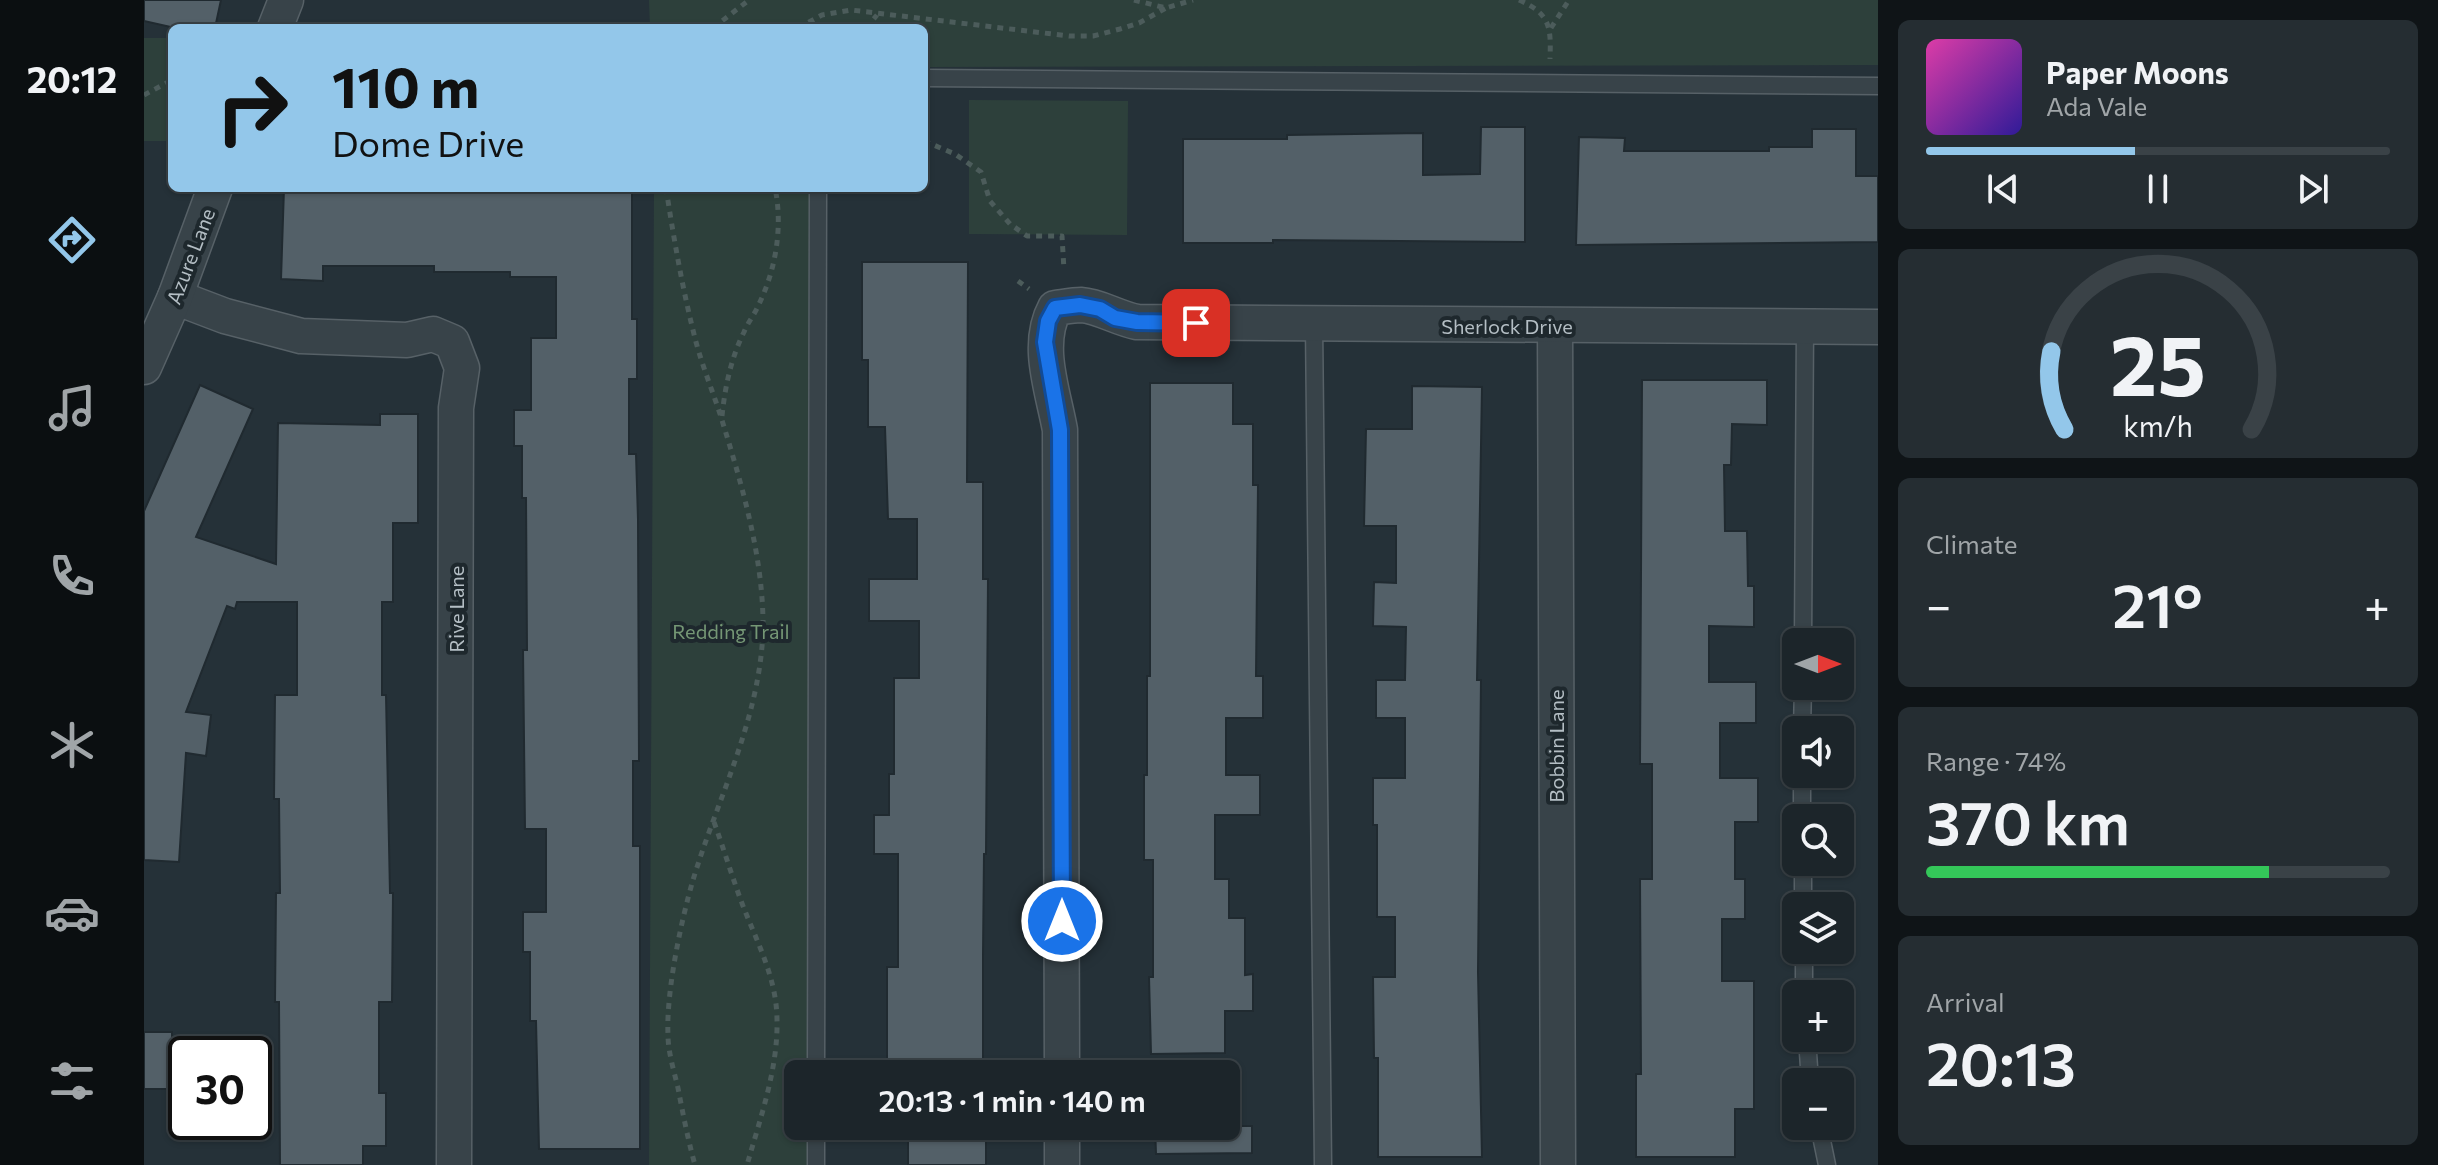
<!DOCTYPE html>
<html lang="en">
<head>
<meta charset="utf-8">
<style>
	body { margin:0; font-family:Commissioner,sans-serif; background:#252d32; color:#f1f3f6; height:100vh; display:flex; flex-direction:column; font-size:30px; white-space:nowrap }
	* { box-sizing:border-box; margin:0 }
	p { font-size:26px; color:#a0a5a8 }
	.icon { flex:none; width:44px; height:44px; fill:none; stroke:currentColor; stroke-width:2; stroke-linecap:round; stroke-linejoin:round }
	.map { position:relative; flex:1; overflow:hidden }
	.drawer { display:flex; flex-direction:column; gap:20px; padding:20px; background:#0f1417; width:560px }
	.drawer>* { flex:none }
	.hud { position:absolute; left:24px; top:24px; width:760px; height:168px; border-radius:12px; box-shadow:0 2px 6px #0004,0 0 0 2px #3a4247; background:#93c7ea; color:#111; overflow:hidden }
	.needle { width:52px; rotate:90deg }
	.buttons { position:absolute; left:1638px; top:628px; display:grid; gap:16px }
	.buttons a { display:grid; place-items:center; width:72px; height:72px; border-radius:12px; background:#1c252a; box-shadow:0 2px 6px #0004,0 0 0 2px #3a4247; font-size:40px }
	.speed { position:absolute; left:24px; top:1036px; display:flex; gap:16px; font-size:40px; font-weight:700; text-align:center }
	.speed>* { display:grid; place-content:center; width:104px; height:104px; border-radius:50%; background:#1c252a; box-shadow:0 2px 6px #0004,0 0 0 2px #3a4247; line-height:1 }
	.speed .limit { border:4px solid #111; border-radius:12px; background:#fff; color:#111 }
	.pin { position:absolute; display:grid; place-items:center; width:68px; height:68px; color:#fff; margin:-34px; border-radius:16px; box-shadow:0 4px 12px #0006 }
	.me { position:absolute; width:88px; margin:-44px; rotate:0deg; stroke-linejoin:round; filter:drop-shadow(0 0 6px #0008) }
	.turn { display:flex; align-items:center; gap:28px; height:168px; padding:0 32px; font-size:36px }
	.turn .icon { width:104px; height:104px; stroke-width:2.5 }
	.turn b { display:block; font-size:56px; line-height:68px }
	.big { font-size:60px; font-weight:600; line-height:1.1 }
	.drawer .card { flex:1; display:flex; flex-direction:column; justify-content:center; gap:12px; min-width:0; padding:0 28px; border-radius:12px; background:#252d32 }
	.drawer .dial { align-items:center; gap:0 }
	.dial svg { height:208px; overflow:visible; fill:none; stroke:#3a4247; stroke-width:7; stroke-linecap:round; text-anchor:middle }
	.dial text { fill:#f1f3f6; stroke:none }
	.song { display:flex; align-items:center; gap:24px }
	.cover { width:96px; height:96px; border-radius:12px; background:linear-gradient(135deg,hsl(320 70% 55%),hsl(250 70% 35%)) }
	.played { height:8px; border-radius:4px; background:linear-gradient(90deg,#93c7ea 45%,#3a4247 45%) }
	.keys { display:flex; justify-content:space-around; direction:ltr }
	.heat { display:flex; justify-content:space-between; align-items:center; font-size:44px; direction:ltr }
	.charge { height:12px; border-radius:6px; background:linear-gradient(90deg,#34c759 74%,#3a4247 0) }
	.trip { position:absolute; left:640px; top:1060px; width:456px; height:80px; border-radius:12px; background:#1c252a; box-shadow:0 2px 6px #0004,0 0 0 2px #3a4247; font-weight:600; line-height:80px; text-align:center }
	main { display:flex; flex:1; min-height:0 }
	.menu { display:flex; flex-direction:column; width:144px; justify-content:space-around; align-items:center; background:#0b0f11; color:#a0a5a8 }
	.menu .icon { width:56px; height:56px }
	.menu .on { color:#93c7ea }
	.menu b { font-size:36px; color:#f1f3f6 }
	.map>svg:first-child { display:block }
	.green { fill:#2d403b }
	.building { fill:#536068; stroke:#202a30; stroke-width:2 }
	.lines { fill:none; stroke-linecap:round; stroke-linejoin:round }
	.service-casing { stroke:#576167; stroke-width:19 }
	.minor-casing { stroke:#576167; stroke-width:37 }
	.path { stroke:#4c5c5b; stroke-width:5; stroke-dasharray:6 6; stroke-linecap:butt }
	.service { stroke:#384349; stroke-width:16 }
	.minor { stroke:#384349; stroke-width:34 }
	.route-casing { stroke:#114b97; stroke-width:20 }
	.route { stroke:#1a73e8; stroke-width:14 }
	.labels { text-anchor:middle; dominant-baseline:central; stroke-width:8; stroke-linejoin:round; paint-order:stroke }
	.street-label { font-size:20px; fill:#b4bec4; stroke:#1e282d }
	.park-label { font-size:20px; fill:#759775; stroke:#1e282d }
</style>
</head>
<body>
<main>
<nav class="menu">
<b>20:12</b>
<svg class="icon on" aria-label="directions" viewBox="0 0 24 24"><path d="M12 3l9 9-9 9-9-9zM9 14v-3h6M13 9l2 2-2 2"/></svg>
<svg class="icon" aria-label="music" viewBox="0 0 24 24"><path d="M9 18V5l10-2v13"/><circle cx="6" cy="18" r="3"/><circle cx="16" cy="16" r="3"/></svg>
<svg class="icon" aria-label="phone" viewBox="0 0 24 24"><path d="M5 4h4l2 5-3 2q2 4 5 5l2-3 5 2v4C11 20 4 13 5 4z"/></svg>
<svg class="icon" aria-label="climate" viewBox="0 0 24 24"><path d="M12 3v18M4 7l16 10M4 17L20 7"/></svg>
<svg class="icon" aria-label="car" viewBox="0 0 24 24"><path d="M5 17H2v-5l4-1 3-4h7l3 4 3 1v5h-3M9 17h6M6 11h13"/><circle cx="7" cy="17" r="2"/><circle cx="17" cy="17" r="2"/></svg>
<svg class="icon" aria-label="filters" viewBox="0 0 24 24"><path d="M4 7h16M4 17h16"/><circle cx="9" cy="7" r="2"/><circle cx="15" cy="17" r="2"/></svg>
</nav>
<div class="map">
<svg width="1734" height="1165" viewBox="0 0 1734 1165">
	<rect width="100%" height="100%" fill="#253138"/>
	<g class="green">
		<polygon points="505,0 1734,0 1734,65 780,67 780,28 506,28"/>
		<rect x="0" y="38" width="28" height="103"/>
		<polygon points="825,100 984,101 983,235 825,234"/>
		<polygon points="510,188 667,188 666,1074 654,1074 654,1126 665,1126 665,1165 505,1165"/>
	</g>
	<g class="building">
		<polygon points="0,0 77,0 71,28 31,28 0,21"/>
		<polygon points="1337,127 1381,127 1381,242 1129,240 1129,243 1039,243 1039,139 1143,139 1143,135 1279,133 1279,175 1336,174"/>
		<polygon points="1668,129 1712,129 1712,176 1734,176 1734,242 1432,245 1435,137 1481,138 1480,151 1625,151 1625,147 1668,147"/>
		<polygon points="140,188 488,188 488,319 493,319 493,379 485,379 485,454 492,454 494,519 495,761 489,761 489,846 496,846 496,1149 395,1149 392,1021 386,1021 386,952 379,952 379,912 402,912 402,829 381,829 379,650 383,650 382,498 378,498 378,446 370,446 370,410 387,410 387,338 412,338 412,277 366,277 366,272 290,272 290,266 179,266 179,281 137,279"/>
		<polygon points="718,262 824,262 823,482 839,482 839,579 844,579 842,854 840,854 839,956 839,1063 842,1063 842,1074 743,1074 743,967 754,967 754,854 730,854 730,815 745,815 745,774 750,774 750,678 775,678 775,621 725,621 725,579 773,579 773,519 744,519 741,427 724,427 724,360 718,360"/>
		<polygon points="1498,380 1623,380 1623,425 1588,424 1587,465 1580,465 1581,531 1603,531 1604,586 1610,586 1610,627 1565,626 1565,682 1612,682 1612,723 1576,723 1576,778 1614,778 1614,822 1591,822 1591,879 1601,879 1601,919 1578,919 1578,981 1610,981 1610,1109 1591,1109 1591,1157 1492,1157 1492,1074 1497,1074 1496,879 1508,879 1508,764 1496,764"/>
		<polygon points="1006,383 1089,383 1089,424 1109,424 1109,485 1114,485 1112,676 1119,676 1119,718 1082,718 1082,775 1116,775 1116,815 1071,815 1071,879 1085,879 1085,918 1101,918 1101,975 1109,974 1109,1011 1081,1011 1081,1053 1007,1054 1005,977 1009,977 1009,860 1000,860 1000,775 1003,775 1003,676 1006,676"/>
		<polygon points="56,385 109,409 52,537 132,564 134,423 236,425 236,414 274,414 274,523 249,523 249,602 238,602 238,695 242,695 246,893 249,893 248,1002 235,1002 235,1093 242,1093 242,1146 219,1146 219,1165 136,1165 135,1002 131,1002 132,893 136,893 135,799 130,799 131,695 153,695 153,602 93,602 91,609 83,606 42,712 67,715 62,756 42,753 35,862 0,860 0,511"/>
		<polygon points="1268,386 1338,387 1333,680 1337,680 1334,972 1338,1157 1234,1157 1234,1058 1230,1058 1229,977 1251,977 1251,917 1233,917 1233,825 1229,825 1229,778 1261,778 1261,718 1232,718 1232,680 1261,680 1262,627 1229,626 1230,582 1252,583 1252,526 1220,526 1222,429 1268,429"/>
		<rect x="0" y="1032" width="28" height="57"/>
		<rect x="764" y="1126" width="78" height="39"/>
		<polygon points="1011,1126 1108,1126 1108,1153 1012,1154"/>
	</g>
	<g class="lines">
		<g class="service-casing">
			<g id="service">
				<polyline points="780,78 1734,86"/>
				<polyline points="1170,324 1179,1165"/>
				<polyline points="1659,642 1661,326"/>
				<polyline points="1658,730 1659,686"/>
				<polyline points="1658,774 1658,818"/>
				<polyline points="1659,862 1659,906"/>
				<polyline points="1660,950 1660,994"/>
				<polyline points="1663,1038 1666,1082"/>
				<polyline points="672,1074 674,188"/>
				<polyline points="1675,1126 1683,1165"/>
				<polyline points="672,1165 672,1126"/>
			</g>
		</g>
		<g class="minor-casing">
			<g id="minor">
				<polyline points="131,28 142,0"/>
				<polyline points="31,297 81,316 157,336 263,340 289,334 308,342 318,368 312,408 310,1165"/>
				<polyline points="1411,326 1414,1165"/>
				<polyline points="0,367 31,297 71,188"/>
				<path d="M 918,1074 L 916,430 C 909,391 891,345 911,308 C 919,307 929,305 937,305 C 955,306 973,318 993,322 L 1734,327"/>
				<polyline points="918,1126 918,1165"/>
			</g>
		</g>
		<g class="path">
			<polyline points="990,0 1022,8 1049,0"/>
			<path d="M 1375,0 C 1407,14 1407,28 1406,59"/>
			<polyline points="569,28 605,0"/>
			<polyline points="654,28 678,15 707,10 925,36 949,36 976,29 995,23 1022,8"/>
			<polyline points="722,28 733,15"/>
			<polyline points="1407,28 1425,0"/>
			<polyline points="0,95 28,80"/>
			<polyline points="780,141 811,154 837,172 846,201 866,224 883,236 918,236 920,270"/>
			<path d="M 522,188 C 530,240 539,292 552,342 C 559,368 569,392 577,417 C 598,485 620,559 619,630 C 616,719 574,797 549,880 C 537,921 522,992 524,1035 C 524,1052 530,1071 534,1088 C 539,1114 544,1140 551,1165"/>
			<polyline points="874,281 885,289"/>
			<path d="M 578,416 C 581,387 587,358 600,332 C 604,322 611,314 615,304 C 632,269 639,226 631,188"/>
			<path d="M 570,822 C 579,847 587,873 596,898 C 611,939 633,976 633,1021 C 634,1069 616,1119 603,1165"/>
		</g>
		<use href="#service" class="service"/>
		<use href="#minor" class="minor"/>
	</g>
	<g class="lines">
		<g class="route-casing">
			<polyline id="route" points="918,921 916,430 901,342 904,321 911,308 936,305 956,309 971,318 993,322 1052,323"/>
		</g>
		<use href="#route" class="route"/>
	</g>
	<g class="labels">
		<g class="street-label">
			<text transform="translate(46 256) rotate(-69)">Azure Lane</text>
			<text x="1363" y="326">Sherlock Drive</text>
			<text transform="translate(312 609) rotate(-90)">Rive Lane</text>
			<text transform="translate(1412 746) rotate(-90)">Bobbin Lane</text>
		</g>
		<g class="park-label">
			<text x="587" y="631">Redding Trail</text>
		</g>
	</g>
</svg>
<div class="buttons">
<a><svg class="needle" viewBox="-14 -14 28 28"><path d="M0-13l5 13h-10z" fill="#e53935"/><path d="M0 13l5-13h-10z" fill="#a0a5a8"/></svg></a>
<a><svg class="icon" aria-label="sound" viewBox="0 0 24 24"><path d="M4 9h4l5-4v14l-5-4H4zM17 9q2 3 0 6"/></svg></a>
<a><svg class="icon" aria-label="search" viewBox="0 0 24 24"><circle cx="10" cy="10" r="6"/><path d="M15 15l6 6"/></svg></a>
<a><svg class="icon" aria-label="layers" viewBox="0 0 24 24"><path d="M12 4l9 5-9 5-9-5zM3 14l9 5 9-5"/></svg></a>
<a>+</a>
<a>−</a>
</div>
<div class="speed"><div class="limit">30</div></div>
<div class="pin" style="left:1052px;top:323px;background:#d93025"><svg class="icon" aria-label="arrive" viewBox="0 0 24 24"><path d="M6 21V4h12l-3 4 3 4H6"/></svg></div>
<svg class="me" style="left:918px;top:921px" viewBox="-20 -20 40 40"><circle r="17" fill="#1a73e8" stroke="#fff" stroke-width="3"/><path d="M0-11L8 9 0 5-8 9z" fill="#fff"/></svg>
<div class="trip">20:13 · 1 min · 140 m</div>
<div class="hud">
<div class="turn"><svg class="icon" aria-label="right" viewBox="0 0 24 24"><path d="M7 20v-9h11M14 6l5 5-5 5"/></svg><div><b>110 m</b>Dome Drive</div></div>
</div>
</div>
<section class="drawer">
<div class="card">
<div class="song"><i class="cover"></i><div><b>Paper Moons</b><p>Ada Vale</p></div></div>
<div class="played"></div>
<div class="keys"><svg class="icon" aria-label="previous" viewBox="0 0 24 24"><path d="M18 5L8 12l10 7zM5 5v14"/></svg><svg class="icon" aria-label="pause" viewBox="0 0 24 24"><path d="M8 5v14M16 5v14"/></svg><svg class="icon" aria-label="next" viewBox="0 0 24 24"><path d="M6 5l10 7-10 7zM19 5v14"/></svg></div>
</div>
<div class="card dial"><svg viewBox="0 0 100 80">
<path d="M14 69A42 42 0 1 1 86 69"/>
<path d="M14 69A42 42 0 0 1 9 39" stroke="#93c7ea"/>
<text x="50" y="56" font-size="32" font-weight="700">25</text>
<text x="50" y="72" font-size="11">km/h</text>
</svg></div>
<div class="card"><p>Climate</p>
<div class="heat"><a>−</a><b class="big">21°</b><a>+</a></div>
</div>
<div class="card"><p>Range · 74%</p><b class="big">370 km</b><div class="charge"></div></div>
<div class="card"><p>Arrival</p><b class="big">20:13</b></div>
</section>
</main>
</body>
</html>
